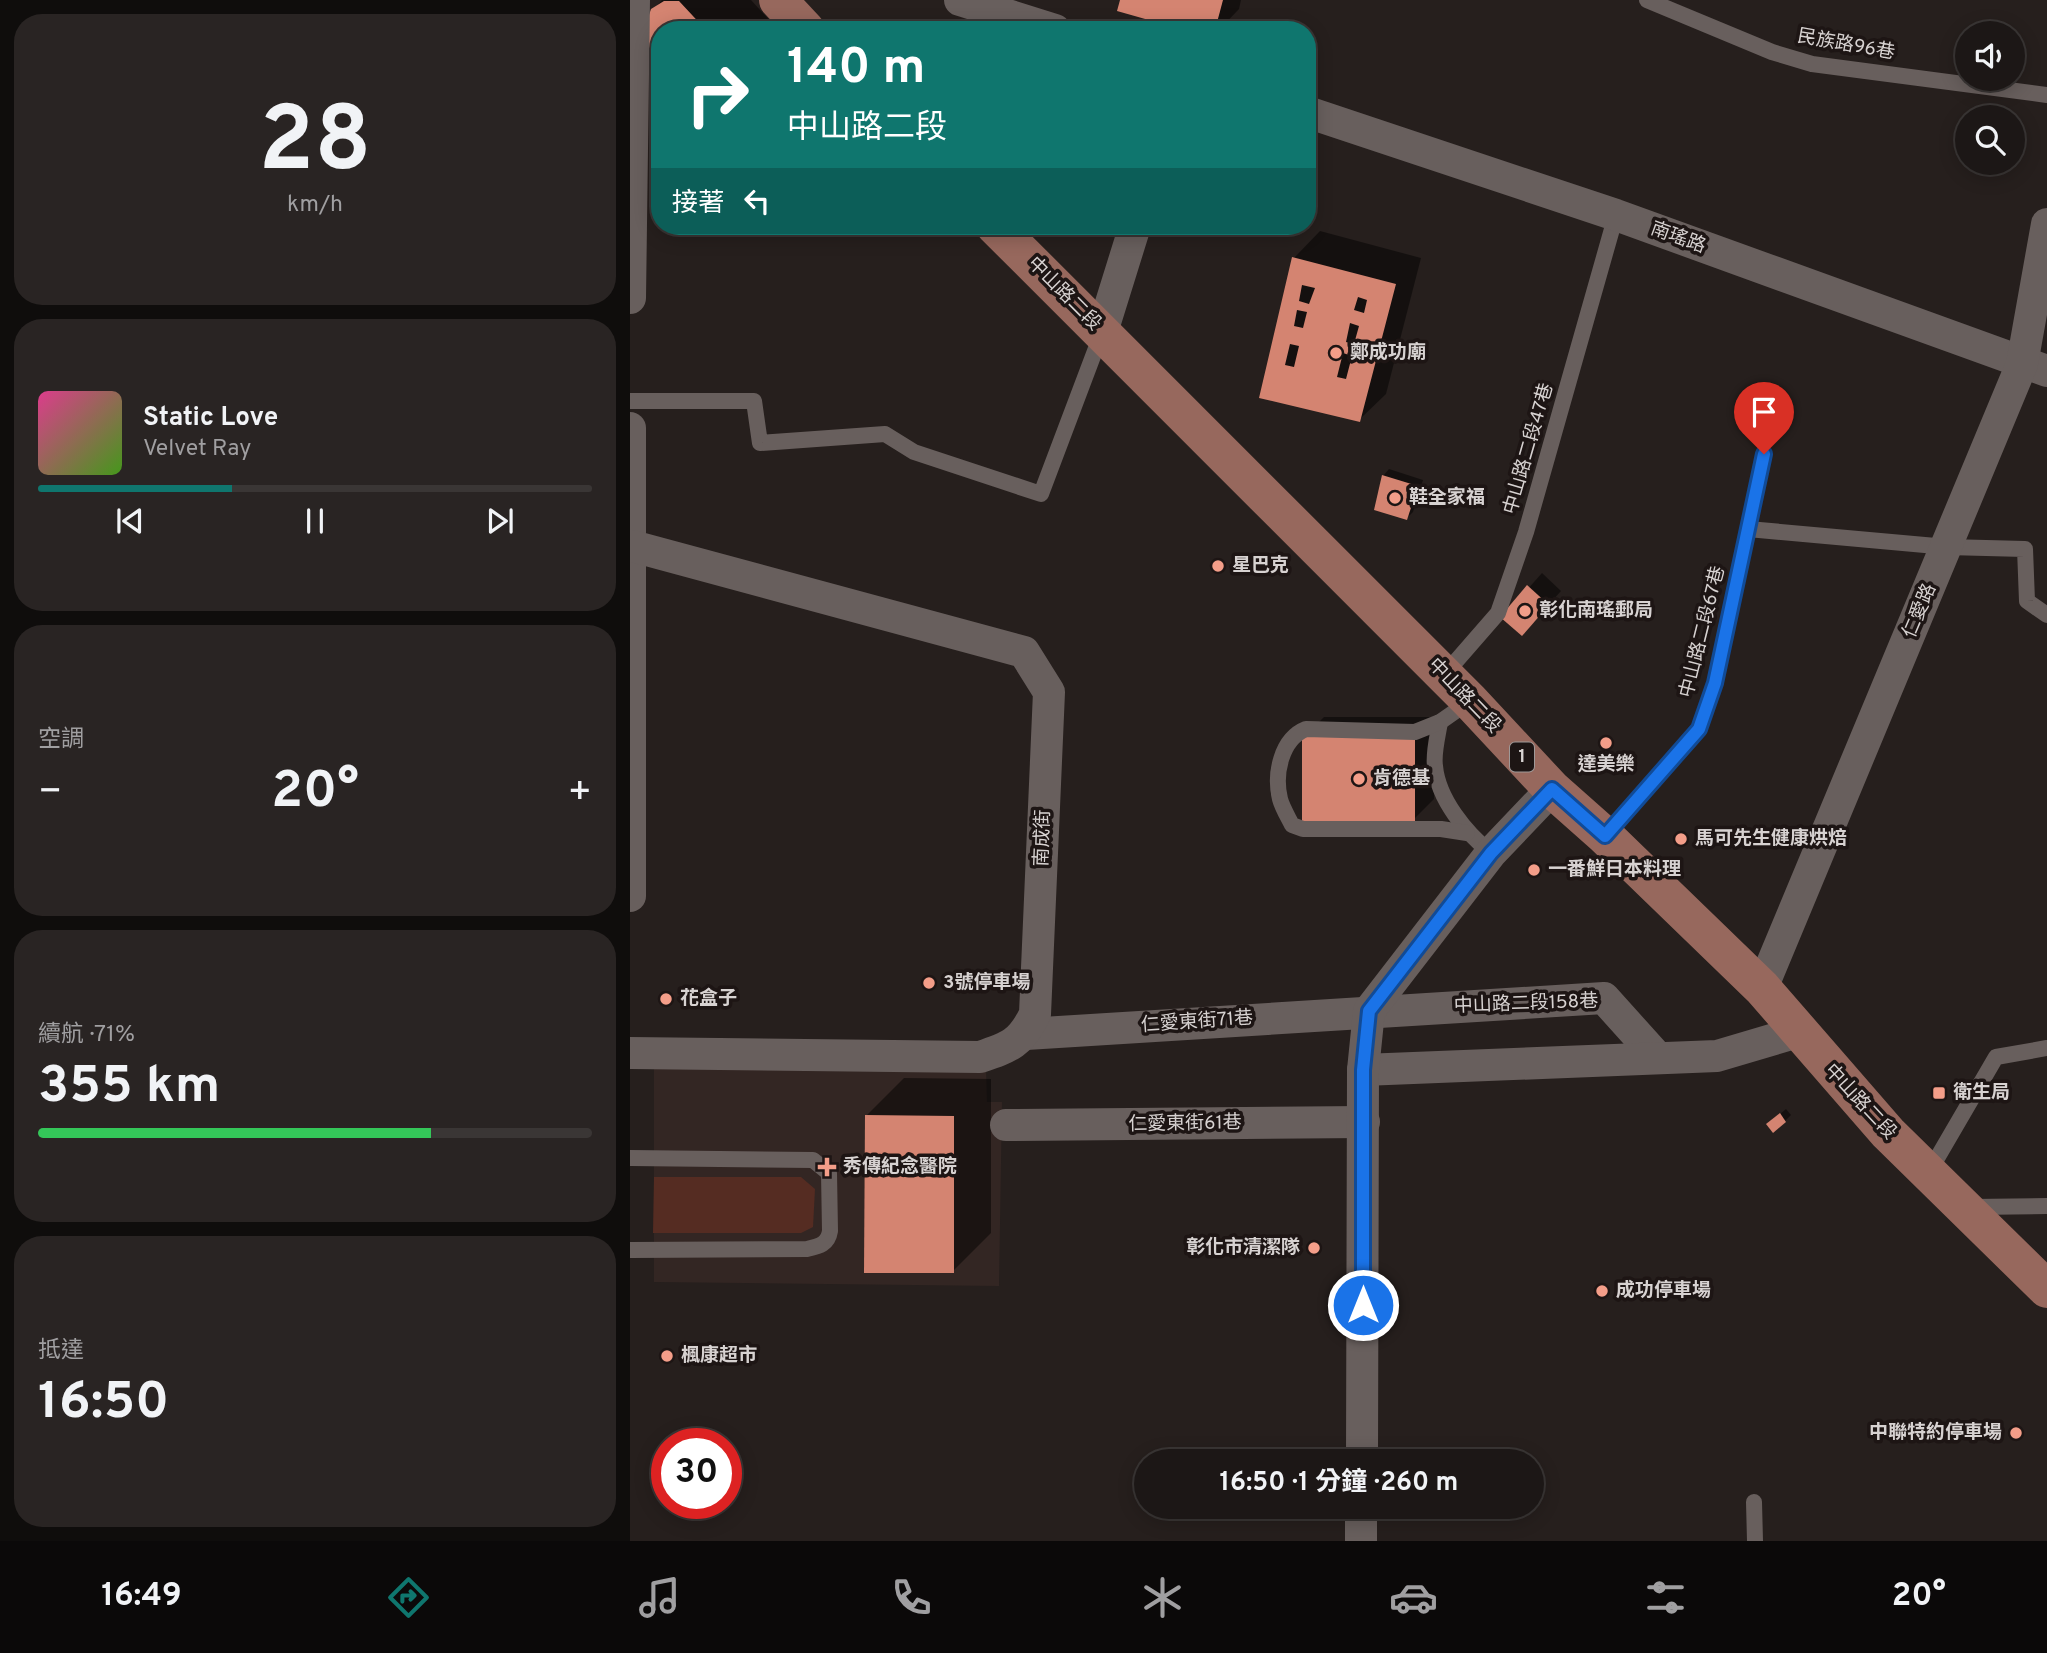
<!DOCTYPE html>
<html lang="zh-TW">
<head>
<meta charset="utf-8">
<style>
	body { margin:0; font-family:Overpass,"Noto Sans TC",sans-serif; background:#292423; color:#f1f3f6; height:100vh; display:flex; flex-direction:column; font-size:26px; white-space:nowrap }
	* { box-sizing:border-box; margin:0 }
	p { font-size:23px; color:#a09fa1 }
	.icon { flex:none; width:38px; height:38px; fill:none; stroke:currentColor; stroke-width:2; stroke-linecap:round; stroke-linejoin:round }
	.map { position:relative; flex:1; overflow:hidden }
	.details { display:flex; flex-direction:column; gap:14px; padding:14px; background:#0f0d0c; width:630px }
	.details>* { flex:none }
	.guide { position:absolute; left:21px; top:21px; width:665px; height:214px; border-radius:28px; box-shadow:0 4px 18px #0003,0 0 0 2px #3a3635; background:#0f766e; color:#fff; overflow:hidden }
	.controls { position:absolute; left:1325px; top:21px; display:grid; gap:14px }
	.controls a { display:grid; place-items:center; width:70px; height:70px; border-radius:50%; background:#1c1716; box-shadow:0 4px 18px #0003,0 0 0 2px #3a3635; font-size:35px }
	.speed { position:absolute; left:21px; top:1428px; display:flex; gap:14px; font-size:35px; font-weight:700; text-align:center }
	.speed>* { display:grid; place-content:center; width:91px; height:91px; border-radius:50%; background:#1c1716; box-shadow:0 4px 18px #0003,0 0 0 2px #3a3635; line-height:1 }
	.speed .limit { border:10px solid #d22; background:#fff; color:#111 }
	.pin { position:absolute; display:grid; place-items:center; width:60px; height:60px; color:#fff; margin:-72px -30px; border-radius:50% 50% 50% 0; rotate:-45deg; box-shadow:0 0 7px #0007 }
	.pin .icon { rotate:45deg }
	.me { position:absolute; width:77px; margin:-38px; rotate:0deg; stroke-linejoin:round; filter:drop-shadow(0 0 5px #0008) }
	.turn { display:flex; align-items:center; gap:24px; height:147px; padding:0 21px; font-size:32px }
	.turn .icon { width:91px; height:91px; stroke-width:2.5 }
	.turn b { display:block; font-size:49px; line-height:60px }
	.then { display:flex; align-items:center; height:66px; padding:0 21px; background:#0003; gap:14px; font-size:26px }
	.big { font-size:52px; font-weight:700; line-height:1.1 }
	.details .widget { flex:1; display:flex; flex-direction:column; justify-content:center; gap:10px; min-width:0; padding:0 24px; border-radius:28px; background:#292423 }
	.details .dial { align-items:center; gap:0 }
	.dial b { font-size:91px; line-height:1 }
	.song { display:flex; align-items:center; gap:21px }
	.cover { width:84px; height:84px; border-radius:10px; background:linear-gradient(135deg,hsl(330 70% 55%),hsl(100 70% 35%)) }
	.played { height:7px; border-radius:4px; background:linear-gradient(90deg,#0f766e 35%,#3a3635 35%) }
	.keys { display:flex; justify-content:space-around; direction:ltr }
	.heat { display:flex; justify-content:space-between; align-items:center; font-size:38px; direction:ltr }
	.charge { height:10px; border-radius:5px; background:linear-gradient(90deg,#34c759 71%,#3a3635 0) }
	.trip { position:absolute; left:504px; top:1449px; width:410px; height:70px; border-radius:35px; background:#1c1716; box-shadow:0 4px 18px #0003,0 0 0 2px #3a3635; font-weight:700; line-height:70px; text-align:center }
	.dock { display:flex; height:112px; justify-content:space-around; align-items:center; background:#0b0909; color:#a09fa1 }
	.dock .icon { width:49px; height:49px }
	.dock .on { color:#0f766e }
	.dock b { font-size:32px; color:#f1f3f6 }
	main { display:flex; flex:1; min-height:0 }
	.map>svg:first-child { display:block }
	.built { fill:#332623 }
	.green { fill:#552c22 }
	.shadow { fill:#0007 }
	.building { fill:#d48471; fill-rule:evenodd }
	.lines { fill:none; stroke-linecap:round; stroke-linejoin:round }
	.service { stroke:#685f5d; stroke-width:16 }
	.minor { stroke:#685f5d; stroke-width:32 }
	.primary { stroke:#97685d; stroke-width:38 }
	.route-casing { stroke:#114b97; stroke-width:18 }
	.route { stroke:#1a73e8; stroke-width:12 }
	.poi-dot { fill:#f49e89; stroke:#1d1514; stroke-width:2.5 }
	.labels { text-anchor:middle; dominant-baseline:central; stroke-width:7; stroke-linejoin:round; paint-order:stroke }
	.shield { fill:#1d1514; stroke:#9f9998; stroke-width:2 }
	.shield-label { font-size:18px; font-weight:bold; fill:#d7d2d1 }
	.street-label { font-size:19px; fill:#d7d2d1; stroke:#1d1514 }
	.poi-label { font-size:19px; font-weight:bold; fill:#d7d2d1; stroke:#1d1514; text-anchor:start }
</style>
</head>
<body>
<main>
<section class="details">
<div class="widget dial"><b>28</b><p>km/h</p></div>
<div class="widget">
<div class="song"><i class="cover"></i><div><b>Static Love</b><p>Velvet Ray</p></div></div>
<div class="played"></div>
<div class="keys"><svg class="icon" aria-label="previous" viewBox="0 0 24 24"><path d="M18 5L8 12l10 7zM5 5v14"/></svg><svg class="icon" aria-label="pause" viewBox="0 0 24 24"><path d="M8 5v14M16 5v14"/></svg><svg class="icon" aria-label="next" viewBox="0 0 24 24"><path d="M6 5l10 7-10 7zM19 5v14"/></svg></div>
</div>
<div class="widget"><p>空調</p>
<div class="heat"><a>−</a><b class="big">20°</b><a>+</a></div>
</div>
<div class="widget"><p>續航 · 71%</p><b class="big">355 km</b><div class="charge"></div></div>
<div class="widget"><p>抵達</p><b class="big">16:50</b></div>
</section>
<div class="map">
<svg width="1417" height="1541" viewBox="0 0 1417 1541">
	<rect width="100%" height="100%" fill="#261f1d"/>
	<polygon class="built" points="24,1063 356,1067 357,1102 372,1102 369,1286 24,1282"/>
	<polygon class="green" points="24,1177 171,1177 185,1189 183,1227 171,1233 23,1233"/>
	<g class="shadow">
		<polygon points="32,0 121,0 143,24 138,30 30,30 23,10"/>
		<polygon points="491,0 611,0 609,9 589,30 561,30"/>
		<polygon points="690,231 791,258 756,394 729,420 631,396 664,258"/>
		<polygon points="759,469 793,480 783,512 777,518 753,476"/>
		<polygon points="912,573 931,591 905,620 873,617"/>
		<polygon points="694,717 805,717 804,799 784,819 674,737"/>
		<polygon points="274,1078 361,1079 361,1233 323,1271 236,1116"/>
		<polygon points="1156,1109 1161,1115 1155,1121 1144,1119"/>
	</g>
	<g class="building">
		<polygon points="490,0 593,0 585,30 554,30 487,11"/>
		<polygon points="34,1 49,1 76,30 30,30 30,113 20,113 18,18 21,9"/>
		<path d="M 662,257 L 766,284 L 730,422 L 629,398 ZM 672,285 L 685,288 L 679,304 L 669,301 ZM 728,297 L 737,300 L 734,313 L 724,310 ZM 667,310 L 677,312 L 673,328 L 664,326 ZM 720,323 L 729,326 L 724,344 L 716,342 ZM 660,344 L 669,346 L 664,367 L 655,365 ZM 713,353 L 722,356 L 716,379 L 707,377 Z"/>
		<polygon points="752,475 788,486 777,520 744,510"/>
		<polygon points="897,585 919,605 892,636 870,617"/>
		<polygon points="672,736 785,737 785,821 672,821"/>
		<polygon points="1150,1113 1156,1122 1143,1133 1136,1124"/>
		<polygon points="235,1115 324,1116 324,1273 234,1273"/>
	</g>
	<g class="lines">
		<g class="service">
			<polyline points="1017,0 1142,52 1182,64 1417,95"/>
			<polyline points="0,401 124,401 130,443 255,434 284,452 411,494 471,335"/>
			<polyline points="1118,529 1317,547 1395,549 1397,601 1417,615"/>
			<polyline points="814,675 868,613 896,532 986,215"/>
			<path d="M 810,722 C 808,735 803,753 805,766 C 808,799 836,833 861,853"/>
			<path d="M 837,833 L 811,829 L 673,829 L 662,825 C 658,817 652,807 650,799 C 644,774 651,739 676,729 L 785,732 L 810,722 L 840,701"/>
			<polyline points="975,836 1069,729 1085,683 1134,454"/>
			<path d="M 0,1158 L 183,1160 L 199,1173 L 200,1231 C 198,1244 190,1246 177,1249 L 0,1250"/>
			<polyline points="1299,1172 1366,1057 1417,1048"/>
			<polyline points="1342,1207 1417,1206"/>
			<polyline points="1124,1502 1125,1541"/>
		</g>
		<g class="minor">
			<polyline points="330,0 425,30"/>
			<polyline points="677,112 986,215 1417,371"/>
			<polyline points="0,298 4,0"/>
			<polyline points="472,332 505,226"/>
			<polyline points="0,428 0,896"/>
			<polyline points="1132,988 1392,364 1417,224"/>
			<polyline points="396,1034 974,998 1028,1058"/>
			<path d="M 0,1053 L 350,1057 C 380,1047 391,1043 405,1014 L 419,692 L 394,652 L 2,546"/>
			<polyline points="733,1070 1087,1056 1168,1032"/>
			<polyline points="376,1125 734,1122"/>
			<polyline points="732,1461 733,1070 739,1011 861,853 922,789"/>
			<polyline points="731,1541 731,1507"/>
		</g>
		<g class="primary">
			<polyline points="148,0 176,30"/>
			<polyline points="365,226 840,701 922,789 975,836 1132,988 1258,1133 1417,1289"/>
		</g>
	</g>
	<g class="lines">
		<g class="route-casing">
			<polyline id="route" points="733,1305 733,1070 739,1011 861,853 922,789 975,836 1069,729 1085,683 1134,454"/>
		</g>
		<use href="#route" class="route"/>
	</g>
	<g class="poi-dot">
		<circle cx="706" cy="353" r="7"/>
		<circle cx="765" cy="498" r="7"/>
		<circle cx="588" cy="566" r="7"/>
		<circle cx="895" cy="611" r="7"/>
		<circle cx="976" cy="743" r="7"/>
		<circle cx="729" cy="779" r="7"/>
		<circle cx="1051" cy="839" r="7"/>
		<circle cx="904" cy="870" r="7"/>
		<circle cx="299" cy="983" r="7"/>
		<circle cx="36" cy="999" r="7"/>
		<rect x="1302" y="1086" width="14" height="14" rx="3.5"/>
		<path d="M193.5 1156.5h7v7h7v7h-7v7h-7v-7h-7v-7h7z"/>
		<circle cx="684" cy="1248" r="7"/>
		<circle cx="972" cy="1291" r="7"/>
		<circle cx="37" cy="1356" r="7"/>
		<circle cx="1386" cy="1433" r="7"/>
	</g>
	<g class="labels">
		<rect class="shield" x="880" y="742.5" width="24" height="29" rx="5"/>
		<g class="shield-label">
			<text x="892" y="757">1</text>
		</g>
		<g class="street-label">
			<text transform="translate(1216 45) rotate(10)">民族路96巷</text>
			<text transform="translate(1048 238) rotate(20)">南瑤路</text>
			<text transform="translate(434 294) rotate(45)">中山路二段</text>
			<text transform="translate(899 449) rotate(-74)">中山路二段47巷</text>
			<text transform="translate(1290 611) rotate(-67)">仁愛路</text>
			<text transform="translate(1073 632) rotate(-76)">中山路二段67巷</text>
			<text transform="translate(834 696) rotate(46)">中山路二段</text>
			<text transform="translate(413 838) rotate(-88)">南成街</text>
			<text transform="translate(896 1004) rotate(-2)">中山路二段158巷</text>
			<text transform="translate(567 1022) rotate(-4)">仁愛東街71巷</text>
			<text transform="translate(1230 1102) rotate(47)">中山路二段</text>
			<text transform="translate(555 1124) rotate(-1)">仁愛東街61巷</text>
		</g>
		<g class="poi-label">
			<text x="720" y="353">鄭成功廟</text>
			<text x="779" y="498">鞋全家福</text>
			<text x="602" y="566">星巴克</text>
			<text x="909" y="611">彰化南瑤郵局</text>
			<text x="976" y="765" text-anchor="middle">達美樂</text>
			<text x="743" y="779">肯德基</text>
			<text x="1065" y="839">馬可先生健康烘焙</text>
			<text x="918" y="870">一番鮮日本料理</text>
			<text x="313" y="983">3號停車場</text>
			<text x="50" y="999">花盒子</text>
			<text x="1323" y="1093">衛生局</text>
			<text x="213" y="1167">秀傳紀念醫院</text>
			<text x="670" y="1248" text-anchor="end">彰化市清潔隊</text>
			<text x="986" y="1291">成功停車場</text>
			<text x="51" y="1356">楓康超市</text>
			<text x="1372" y="1433" text-anchor="end">中聯特約停車場</text>
		</g>
	</g>
</svg>
<div class="controls">
<a><svg class="icon" aria-label="sound" viewBox="0 0 24 24"><path d="M4 9h4l5-4v14l-5-4H4zM17 9q2 3 0 6"/></svg></a>
<a><svg class="icon" aria-label="search" viewBox="0 0 24 24"><circle cx="10" cy="10" r="6"/><path d="M15 15l6 6"/></svg></a>
</div>
<div class="speed"><div class="limit">30</div></div>
<div class="pin" style="left:1134px;top:454px;background:#d93025"><svg class="icon" aria-label="arrive" viewBox="0 0 24 24"><path d="M6 21V4h12l-3 4 3 4H6"/></svg></div>
<svg class="me" style="left:733px;top:1305px" viewBox="-20 -20 40 40"><circle r="17" fill="#1a73e8" stroke="#fff" stroke-width="3"/><path d="M0-11L8 9 0 5-8 9z" fill="#fff"/></svg>
<div class="trip">16:50 · 1 分鐘 · 260 m</div>
<div class="guide">
<div class="turn"><svg class="icon" aria-label="right" viewBox="0 0 24 24"><path d="M7 20v-9h11M14 6l5 5-5 5"/></svg><div><b>140 m</b>中山路二段</div></div>
<div class="then">接著<svg class="icon" aria-label="left" viewBox="0 0 24 24"><path d="M17 20v-9H6M10 6l-5 5 5 5"/></svg></div>
</div>
</div>
</main>
<nav class="dock">
<b>16:49</b>
<svg class="icon on" aria-label="directions" viewBox="0 0 24 24"><path d="M12 3l9 9-9 9-9-9zM9 14v-3h6M13 9l2 2-2 2"/></svg>
<svg class="icon" aria-label="music" viewBox="0 0 24 24"><path d="M9 18V5l10-2v13"/><circle cx="6" cy="18" r="3"/><circle cx="16" cy="16" r="3"/></svg>
<svg class="icon" aria-label="phone" viewBox="0 0 24 24"><path d="M5 4h4l2 5-3 2q2 4 5 5l2-3 5 2v4C11 20 4 13 5 4z"/></svg>
<svg class="icon" aria-label="climate" viewBox="0 0 24 24"><path d="M12 3v18M4 7l16 10M4 17L20 7"/></svg>
<svg class="icon" aria-label="car" viewBox="0 0 24 24"><path d="M5 17H2v-5l4-1 3-4h7l3 4 3 1v5h-3M9 17h6M6 11h13"/><circle cx="7" cy="17" r="2"/><circle cx="17" cy="17" r="2"/></svg>
<svg class="icon" aria-label="filters" viewBox="0 0 24 24"><path d="M4 7h16M4 17h16"/><circle cx="9" cy="7" r="2"/><circle cx="15" cy="17" r="2"/></svg>
<b>20°</b>
</nav>
</body>
</html>
